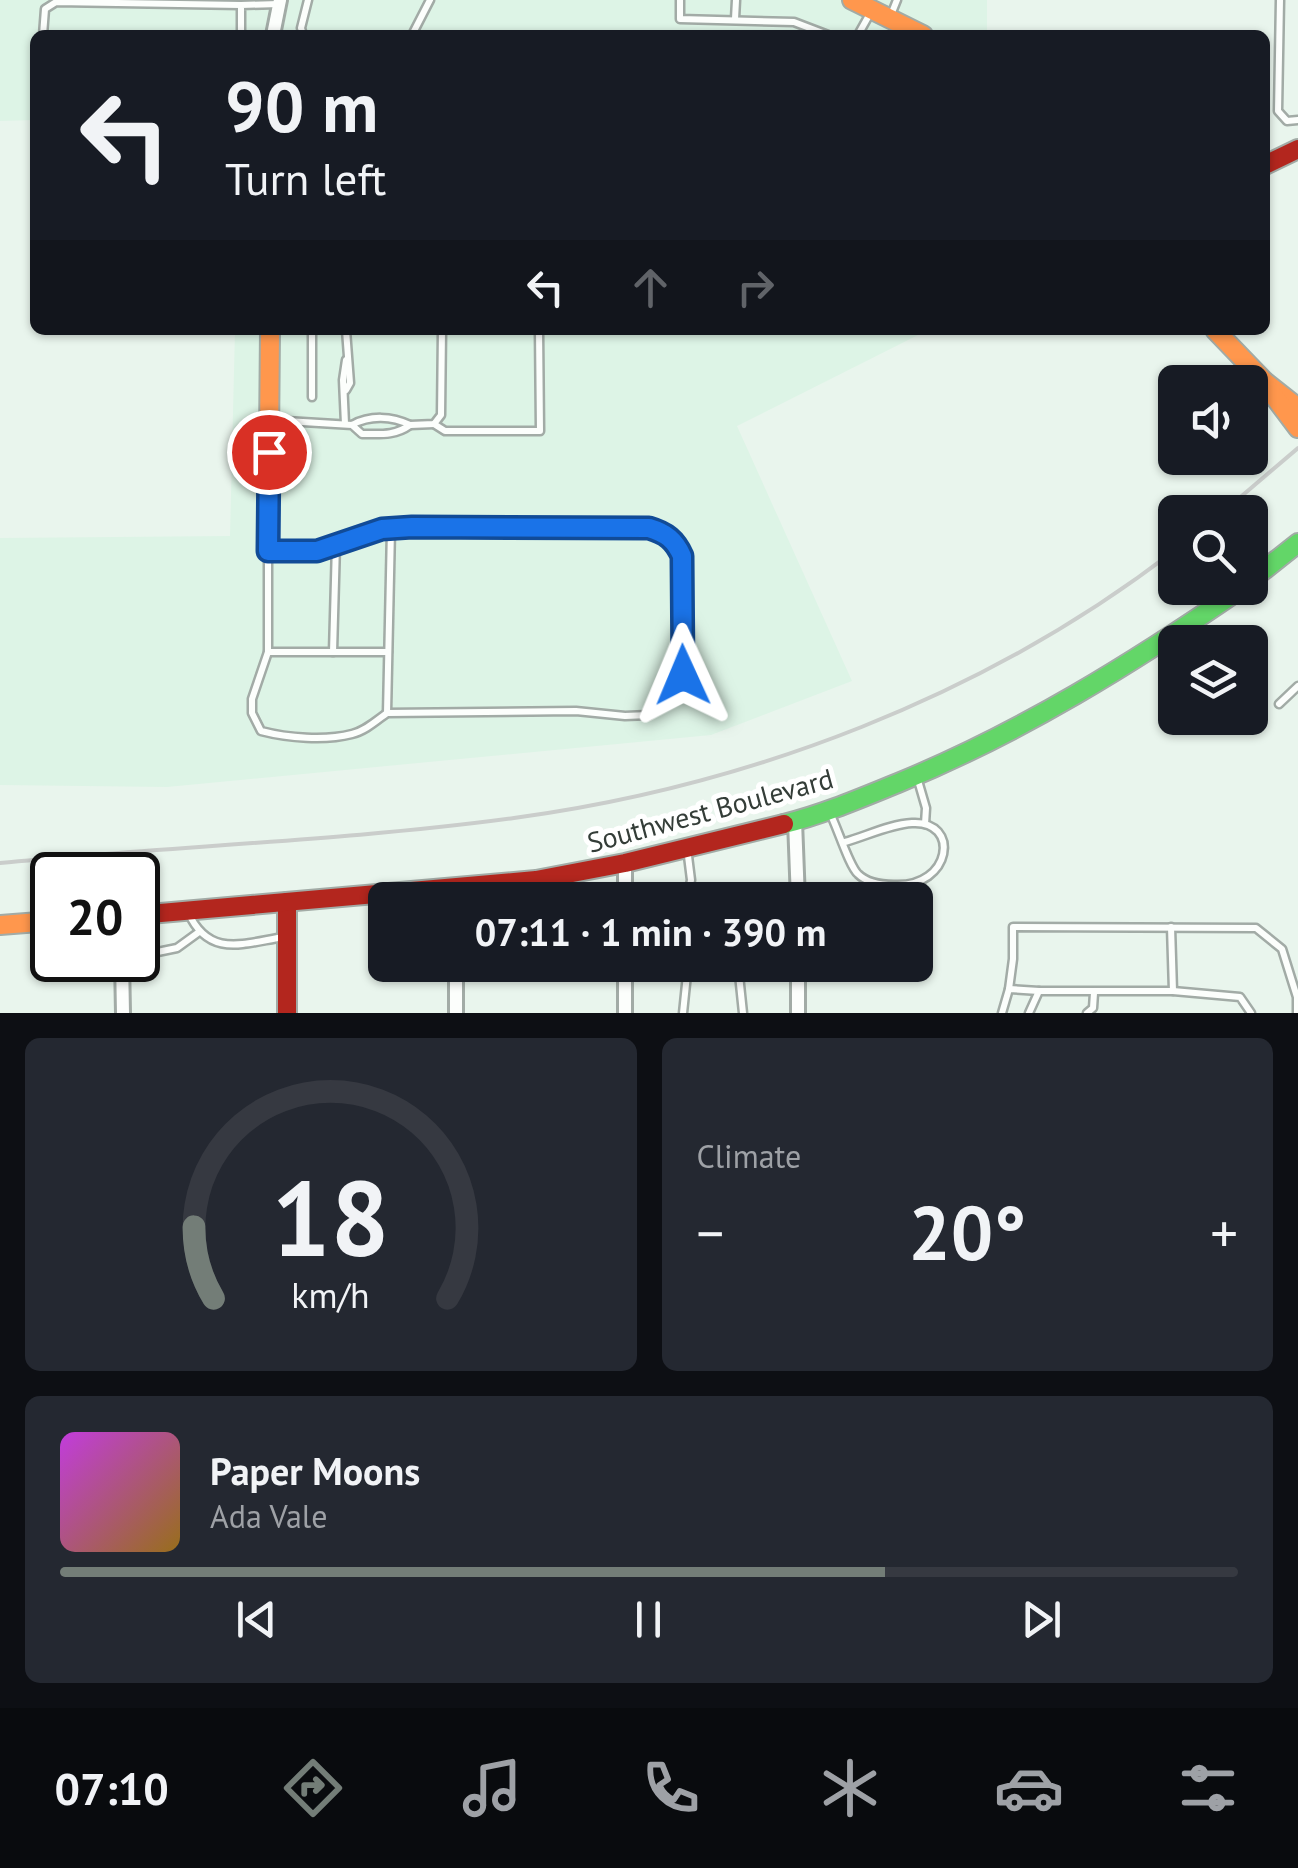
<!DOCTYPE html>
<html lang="en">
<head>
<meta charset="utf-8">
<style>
	body { margin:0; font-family:"PT Sans",sans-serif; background:#242831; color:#f1f3f6; height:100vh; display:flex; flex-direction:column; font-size:38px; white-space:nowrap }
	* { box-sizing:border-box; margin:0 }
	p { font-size:32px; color:#9ea1a6 }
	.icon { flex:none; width:55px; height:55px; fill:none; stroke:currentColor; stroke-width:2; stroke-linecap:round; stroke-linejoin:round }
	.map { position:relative; height:1013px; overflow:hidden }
	.drawer { display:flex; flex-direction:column; gap:25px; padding:25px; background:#0d0f14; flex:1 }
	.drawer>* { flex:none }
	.hud { position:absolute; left:30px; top:30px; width:1240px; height:305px; border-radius:15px; box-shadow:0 2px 8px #0004; background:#171b24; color:#f1f3f6; overflow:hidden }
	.buttons { position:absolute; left:1158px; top:365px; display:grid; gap:20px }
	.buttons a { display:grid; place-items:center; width:110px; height:110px; border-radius:15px; background:#171b24; box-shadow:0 2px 8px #0004; font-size:50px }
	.speed { position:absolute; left:30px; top:852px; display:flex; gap:20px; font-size:50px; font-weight:700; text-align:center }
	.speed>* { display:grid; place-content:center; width:130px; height:130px; border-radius:50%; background:#171b24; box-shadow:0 2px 8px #0004; line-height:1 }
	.speed .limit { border:5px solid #111; border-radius:15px; background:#fff; color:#111 }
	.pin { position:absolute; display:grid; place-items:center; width:85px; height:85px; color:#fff; margin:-42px; border:5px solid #fff; border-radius:50%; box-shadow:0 2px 10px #0007 }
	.me { position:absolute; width:110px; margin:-55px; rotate:359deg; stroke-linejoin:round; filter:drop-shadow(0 0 8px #0008) }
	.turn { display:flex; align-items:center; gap:35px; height:210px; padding:0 30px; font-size:45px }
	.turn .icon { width:130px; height:130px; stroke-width:2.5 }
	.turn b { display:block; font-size:70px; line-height:85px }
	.lanes { display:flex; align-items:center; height:95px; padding:0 30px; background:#0003; justify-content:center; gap:50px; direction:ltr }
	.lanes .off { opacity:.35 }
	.big { font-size:75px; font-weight:800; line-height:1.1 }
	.drawer .tile { flex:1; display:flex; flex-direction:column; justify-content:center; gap:15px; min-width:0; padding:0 35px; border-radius:15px; background:#242831 }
	.drawer .dial { align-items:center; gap:0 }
	.dial svg { height:260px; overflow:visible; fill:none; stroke:#363941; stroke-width:7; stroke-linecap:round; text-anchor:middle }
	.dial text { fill:#f1f3f6; stroke:none }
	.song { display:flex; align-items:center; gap:30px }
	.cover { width:120px; height:120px; border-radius:15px; background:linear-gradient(135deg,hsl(290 70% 55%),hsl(40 70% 35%)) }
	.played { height:10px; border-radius:5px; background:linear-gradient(90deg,#737d77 70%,#363941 70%) }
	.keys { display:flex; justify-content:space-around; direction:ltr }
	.heat { display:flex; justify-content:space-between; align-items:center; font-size:55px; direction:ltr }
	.drawer .tiles { flex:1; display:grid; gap:25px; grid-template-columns:1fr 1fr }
	.tile:last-child { grid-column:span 2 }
	.trip { position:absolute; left:368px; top:882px; width:565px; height:100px; border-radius:15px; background:#171b24; box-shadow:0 2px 8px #0004; font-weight:800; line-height:100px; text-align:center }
	.dock { display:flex; height:160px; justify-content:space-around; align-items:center; background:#090b0e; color:#9ea1a6 }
	.dock .icon { width:70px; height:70px }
	.dock .active { color:#737d77 }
	.dock b { font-size:45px; color:#f1f3f6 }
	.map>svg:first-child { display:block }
	.built { fill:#ddf4e6 }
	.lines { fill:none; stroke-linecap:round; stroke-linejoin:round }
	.lane-casing { stroke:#a2aba6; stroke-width:11 }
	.street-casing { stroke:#a2aba6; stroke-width:18 }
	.fast-casing { stroke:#a2aba6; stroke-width:22 }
	.slow-casing { stroke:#a2aba6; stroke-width:22 }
	.jam-casing { stroke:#a2aba6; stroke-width:22 }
	.lane { stroke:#fcfefc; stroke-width:6 }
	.street { stroke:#fcfefc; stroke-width:12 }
	.fast { stroke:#63d668; stroke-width:18 }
	.slow { stroke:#ff974d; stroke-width:18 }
	.jam { stroke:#b3261e; stroke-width:18 }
	.rail { stroke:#cacdcb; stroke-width:4 }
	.route-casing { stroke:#114b97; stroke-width:25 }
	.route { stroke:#1a73e8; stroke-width:18 }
	.labels { text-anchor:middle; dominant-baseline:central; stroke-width:10; stroke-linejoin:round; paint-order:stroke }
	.street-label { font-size:28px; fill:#343d38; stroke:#fff }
</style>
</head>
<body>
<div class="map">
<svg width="1298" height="1013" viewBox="0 0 1298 1013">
	<rect width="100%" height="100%" fill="#e9f5ed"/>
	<g class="built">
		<polygon points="0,0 987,0 987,35 35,35 35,120 0,121"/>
		<polygon points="235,330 928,330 737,426 852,681 711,735 167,787 0,785 0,538 230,536"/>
	</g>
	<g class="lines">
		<g class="lane-casing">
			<g id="lane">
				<polyline points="680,0 680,19 794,22 828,35"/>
				<polyline points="1280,0 1278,111 1287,121 1298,120"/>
				<polyline points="891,15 897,0"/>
				<polyline points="735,19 736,0"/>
				<polyline points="43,35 45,9 56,2 241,5"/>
				<polyline points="241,35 241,5 279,4"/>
				<polyline points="303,35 301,28 308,0"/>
				<polyline points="412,35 430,0"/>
				<polyline points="858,35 872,10"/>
				<polyline points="346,330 350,383 346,390"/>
				<polyline points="312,397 312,330"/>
				<path d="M 270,420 L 352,425 C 370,415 392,416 410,425 C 395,436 380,434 362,434 L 352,425"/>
				<polyline points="345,424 343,380 346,360"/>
				<polyline points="434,424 445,431 540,431 539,330"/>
				<polyline points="410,425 434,424 441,415 442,330"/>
				<path d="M 412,527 L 649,529 C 666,533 675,540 681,556 L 683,675 L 676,691 L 649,715 L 625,716 L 576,711 L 387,713 C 376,721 365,731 352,734 C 325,741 288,738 261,731 L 252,713 L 252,699 L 268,652 L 268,551 L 317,551 L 382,529 Z"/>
				<polyline points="268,652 333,652 336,544"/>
				<polyline points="333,652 388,652"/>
				<polyline points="1279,704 1298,686"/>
				<polyline points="387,713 391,529"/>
				<polyline points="917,777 926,808 925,824"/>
				<path d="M 829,811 C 837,826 849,866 858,874 C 867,883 882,885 894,885 C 952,888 961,820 912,823 C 891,824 866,836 845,842"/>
				<polyline points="687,848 691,880 687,900"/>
				<path d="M 188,912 C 209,959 244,943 284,937"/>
				<polyline points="1171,927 1173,991"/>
				<polyline points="138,956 177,948 199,932"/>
				<path d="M 72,960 C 86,973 104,969 122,968"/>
				<polyline points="738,965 743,1013"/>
				<polyline points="1009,989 1013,959 1013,927 1256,928 1282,949 1297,997 1297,1013"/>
				<polyline points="683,1013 688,965"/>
				<polyline points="1002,1013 1009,989 1039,991"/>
				<polyline points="1029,1013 1039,991 1173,991 1240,997 1251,1013"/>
				<polyline points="1087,1013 1093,1008 1094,993"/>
			</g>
		</g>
		<g class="street-casing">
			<g id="street">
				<polyline points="273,35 280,0"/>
				<polyline points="795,821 798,900"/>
				<polyline points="625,863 625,900"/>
				<polyline points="122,960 123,1013"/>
				<polyline points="456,965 456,1013"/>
				<polyline points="625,965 625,1013"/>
				<polyline points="798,1013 798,965"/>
			</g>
		</g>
		<g class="fast-casing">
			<g id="fast">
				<polyline points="1250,581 1298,543"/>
				<path d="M 784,824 C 824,814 861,798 898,783 C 1022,732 1133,663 1242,588"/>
			</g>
		</g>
		<g class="slow-casing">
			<g id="slow">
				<polyline points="852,0 923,35"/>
				<polyline points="1215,330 1265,382 1298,408"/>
				<polyline points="1270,391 1298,428"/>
				<polyline points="268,551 270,330"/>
				<polyline points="0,925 52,921"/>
			</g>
		</g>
		<g class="jam-casing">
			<g id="jam">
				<polyline points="1265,165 1298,149"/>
				<polyline points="287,902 287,1013"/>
				<polyline points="138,915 536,880 625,863 784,824"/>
			</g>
		</g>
		<use href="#lane" class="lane"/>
		<use href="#street" class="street"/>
		<use href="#fast" class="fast"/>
		<use href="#slow" class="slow"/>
		<use href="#jam" class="jam"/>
		<g class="rail">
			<polyline points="1223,512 1298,448"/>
			<path d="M 0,863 C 171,846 344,841 514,818 C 750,786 986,696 1175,550"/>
		</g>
	</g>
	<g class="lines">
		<g class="route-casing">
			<path id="route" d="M 269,452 L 268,551 L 317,551 L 382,529 L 412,527 L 649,528 C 666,533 675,540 682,556 L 683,675"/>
		</g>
		<use href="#route" class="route"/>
	</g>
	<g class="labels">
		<g class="street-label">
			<text transform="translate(710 810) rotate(-15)">Southwest Boulevard</text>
		</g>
	</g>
</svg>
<div class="buttons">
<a><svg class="icon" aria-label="sound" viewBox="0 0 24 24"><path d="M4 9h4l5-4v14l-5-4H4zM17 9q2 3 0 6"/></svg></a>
<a><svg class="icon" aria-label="search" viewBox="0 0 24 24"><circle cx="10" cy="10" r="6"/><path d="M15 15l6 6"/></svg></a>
<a><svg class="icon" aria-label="layers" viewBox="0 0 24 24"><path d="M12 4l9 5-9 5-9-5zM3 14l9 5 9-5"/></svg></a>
</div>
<div class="speed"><div class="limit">20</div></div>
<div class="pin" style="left:269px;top:452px;background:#d93025"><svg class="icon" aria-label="arrive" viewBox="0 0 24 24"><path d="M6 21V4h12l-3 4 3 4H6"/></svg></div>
<svg class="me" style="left:683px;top:675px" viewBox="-20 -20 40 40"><path d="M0-17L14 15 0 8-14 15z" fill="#1a73e8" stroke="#fff" stroke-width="4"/></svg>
<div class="trip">07:11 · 1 min · 390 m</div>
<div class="hud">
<div class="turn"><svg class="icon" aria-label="left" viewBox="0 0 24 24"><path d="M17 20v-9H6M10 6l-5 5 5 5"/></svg><div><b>90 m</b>Turn left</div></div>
<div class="lanes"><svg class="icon" aria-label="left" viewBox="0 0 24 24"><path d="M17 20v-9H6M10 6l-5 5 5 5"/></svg><svg class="icon off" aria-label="ahead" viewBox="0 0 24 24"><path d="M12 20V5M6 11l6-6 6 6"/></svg><svg class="icon off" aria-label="right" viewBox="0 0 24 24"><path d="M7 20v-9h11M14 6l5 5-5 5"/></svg></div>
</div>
</div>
<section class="drawer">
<div class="tiles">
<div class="tile dial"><svg viewBox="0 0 100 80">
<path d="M14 69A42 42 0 1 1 86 69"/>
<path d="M14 69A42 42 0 0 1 8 47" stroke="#737d77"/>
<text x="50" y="56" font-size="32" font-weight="700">18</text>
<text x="50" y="72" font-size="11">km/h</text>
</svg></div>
<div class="tile"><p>Climate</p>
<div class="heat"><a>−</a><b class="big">20°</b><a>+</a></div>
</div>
<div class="tile">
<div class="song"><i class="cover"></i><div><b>Paper Moons</b><p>Ada Vale</p></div></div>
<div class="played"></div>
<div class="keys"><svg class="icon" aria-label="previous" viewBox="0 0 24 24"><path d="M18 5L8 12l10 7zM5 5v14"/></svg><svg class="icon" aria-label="pause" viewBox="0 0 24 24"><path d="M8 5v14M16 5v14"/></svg><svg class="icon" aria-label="next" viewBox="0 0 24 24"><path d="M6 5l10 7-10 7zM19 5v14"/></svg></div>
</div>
</div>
</section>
<nav class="dock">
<b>07:10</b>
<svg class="icon active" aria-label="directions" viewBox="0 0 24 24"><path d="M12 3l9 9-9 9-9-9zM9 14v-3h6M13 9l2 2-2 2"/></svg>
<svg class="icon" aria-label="music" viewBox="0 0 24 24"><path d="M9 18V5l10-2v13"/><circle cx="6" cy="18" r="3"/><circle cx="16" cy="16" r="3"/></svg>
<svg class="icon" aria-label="phone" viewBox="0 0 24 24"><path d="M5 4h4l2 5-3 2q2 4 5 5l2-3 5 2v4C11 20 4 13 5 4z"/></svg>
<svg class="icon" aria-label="climate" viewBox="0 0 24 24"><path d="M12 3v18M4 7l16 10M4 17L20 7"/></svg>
<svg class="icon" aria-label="car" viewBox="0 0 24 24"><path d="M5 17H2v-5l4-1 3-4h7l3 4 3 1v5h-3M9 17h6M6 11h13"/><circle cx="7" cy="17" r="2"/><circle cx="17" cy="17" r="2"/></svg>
<svg class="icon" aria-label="filters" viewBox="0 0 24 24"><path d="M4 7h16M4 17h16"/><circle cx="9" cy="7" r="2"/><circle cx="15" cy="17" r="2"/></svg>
</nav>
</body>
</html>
